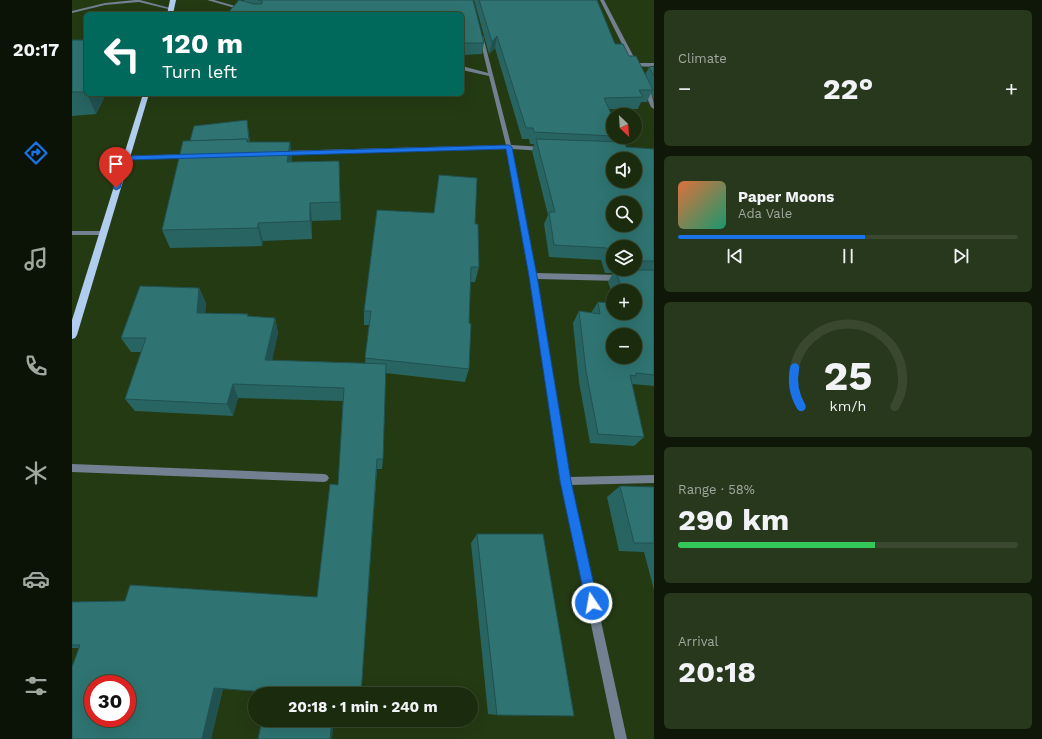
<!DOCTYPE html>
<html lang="en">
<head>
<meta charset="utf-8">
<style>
	body { margin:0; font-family:"Work Sans",sans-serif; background:#28381c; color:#f1f3f6; height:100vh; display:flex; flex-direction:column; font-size:15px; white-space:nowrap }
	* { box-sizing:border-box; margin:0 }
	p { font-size:13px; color:#a0a79e }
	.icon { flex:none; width:22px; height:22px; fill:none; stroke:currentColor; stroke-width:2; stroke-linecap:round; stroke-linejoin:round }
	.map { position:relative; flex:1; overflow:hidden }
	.side { display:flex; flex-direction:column; gap:10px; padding:10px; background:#0f1808; width:388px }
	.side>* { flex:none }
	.hud { position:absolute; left:12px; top:12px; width:380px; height:84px; border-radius:6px; box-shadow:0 4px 16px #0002,0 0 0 1px #39482e; background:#00695c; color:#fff; overflow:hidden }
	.needle { width:26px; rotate:155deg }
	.controls { position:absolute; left:534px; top:108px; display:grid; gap:8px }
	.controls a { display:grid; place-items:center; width:36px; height:36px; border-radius:50%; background:#1b2c0e; box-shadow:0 4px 16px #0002,0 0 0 1px #39482e; font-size:20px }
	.speed { position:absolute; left:12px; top:675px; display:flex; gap:8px; font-size:20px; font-weight:700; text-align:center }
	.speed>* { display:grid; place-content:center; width:52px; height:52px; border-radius:50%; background:#1b2c0e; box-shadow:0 4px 16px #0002,0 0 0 1px #39482e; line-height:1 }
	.speed .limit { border:6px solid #d22; background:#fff; color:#111 }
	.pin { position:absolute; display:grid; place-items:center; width:34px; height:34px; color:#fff; margin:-41px -17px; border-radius:50% 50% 50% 0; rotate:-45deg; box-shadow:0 0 4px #0007 }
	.pin .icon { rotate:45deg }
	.me { position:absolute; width:44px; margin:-22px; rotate:348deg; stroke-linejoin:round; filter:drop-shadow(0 0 3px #0008) }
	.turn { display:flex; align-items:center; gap:14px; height:84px; padding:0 12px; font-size:18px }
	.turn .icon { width:52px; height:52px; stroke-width:2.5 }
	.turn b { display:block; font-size:28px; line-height:34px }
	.big { font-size:30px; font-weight:700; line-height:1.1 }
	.side .widget { flex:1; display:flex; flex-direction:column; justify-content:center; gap:6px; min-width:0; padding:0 14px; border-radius:6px; background:#28381c }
	.side .dial { align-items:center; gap:0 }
	.dial svg { height:104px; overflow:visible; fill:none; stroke:#39482e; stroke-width:7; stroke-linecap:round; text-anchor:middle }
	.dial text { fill:#f1f3f6; stroke:none }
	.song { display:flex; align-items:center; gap:12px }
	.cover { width:48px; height:48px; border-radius:6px; background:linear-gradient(135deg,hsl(20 70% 55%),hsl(160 70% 35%)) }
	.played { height:4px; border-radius:2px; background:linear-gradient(90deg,#1a73e8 55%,#39482e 55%) }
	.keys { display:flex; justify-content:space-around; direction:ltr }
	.heat { display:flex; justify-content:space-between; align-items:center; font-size:22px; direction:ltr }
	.charge { height:6px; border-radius:3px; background:linear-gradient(90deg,#34c759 58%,#39482e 0) }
	.trip { position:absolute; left:176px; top:687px; width:230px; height:40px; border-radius:20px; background:#1b2c0e; box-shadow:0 4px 16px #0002,0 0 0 1px #39482e; font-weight:700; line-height:40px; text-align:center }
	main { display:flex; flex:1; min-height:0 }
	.tabs { display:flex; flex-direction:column; width:72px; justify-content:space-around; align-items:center; background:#0b1206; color:#a0a79e }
	.tabs .icon { width:28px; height:28px }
	.tabs .selected { color:#1a73e8 }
	.tabs b { font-size:18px; color:#f1f3f6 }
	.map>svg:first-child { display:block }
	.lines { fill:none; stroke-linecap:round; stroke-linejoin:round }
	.service { fill:#728091; fill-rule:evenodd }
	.minor { fill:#728091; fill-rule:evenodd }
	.primary { fill:#b0cdf0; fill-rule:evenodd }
	.wall { fill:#286462; fill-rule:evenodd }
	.shaded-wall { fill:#215150 }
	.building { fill:#2f7472; stroke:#215150; fill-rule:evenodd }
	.route { fill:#1a73e8; stroke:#114b97 }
</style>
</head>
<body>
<main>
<nav class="tabs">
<b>20:17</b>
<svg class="icon selected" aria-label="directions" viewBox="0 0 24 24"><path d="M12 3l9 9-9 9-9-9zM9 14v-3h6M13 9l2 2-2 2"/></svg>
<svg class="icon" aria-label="music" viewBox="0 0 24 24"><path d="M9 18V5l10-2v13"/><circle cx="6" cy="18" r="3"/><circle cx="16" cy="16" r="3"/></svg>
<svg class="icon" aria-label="phone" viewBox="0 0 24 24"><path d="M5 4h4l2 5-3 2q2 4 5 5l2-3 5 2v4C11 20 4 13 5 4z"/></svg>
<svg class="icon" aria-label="climate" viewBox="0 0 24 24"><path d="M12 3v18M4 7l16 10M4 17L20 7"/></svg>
<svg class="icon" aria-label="car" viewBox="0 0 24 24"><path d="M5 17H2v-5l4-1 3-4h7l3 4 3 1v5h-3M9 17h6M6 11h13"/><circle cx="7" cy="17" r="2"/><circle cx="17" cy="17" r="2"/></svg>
<svg class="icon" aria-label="filters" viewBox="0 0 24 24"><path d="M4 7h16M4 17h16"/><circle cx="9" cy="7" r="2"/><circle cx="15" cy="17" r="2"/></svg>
</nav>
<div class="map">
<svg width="582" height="739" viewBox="0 0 582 739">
	<rect width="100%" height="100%" fill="#243a13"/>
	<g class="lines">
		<polygon class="service" points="63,0 68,0 102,9 100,10 67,2 33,5 0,13 0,11 33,3"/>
		<g class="minor">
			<polygon points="135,0 142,0 191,14 184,14"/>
			<polygon points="528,0 532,0 565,63 582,63 582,67 561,66"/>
			<polygon points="407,35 411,36 439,145 471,147 474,149 471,151 440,149 464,273 548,275 552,278 548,281 465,279 498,477 582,475 582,483 499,485 555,739 543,739 489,481 457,276 434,149 208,155 205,153 208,151 434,145 417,76 390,70 390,66 416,73"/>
			<path d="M 573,85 C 580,90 582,101 582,109 L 579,107 L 570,87 Z"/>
			<polygon points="119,154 121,155 121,157 54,160 51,158 54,156"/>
			<polygon points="0,231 30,231 33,233 30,235 0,235"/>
			<polygon points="0,464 252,474 255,475 257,478 255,481 252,482 0,472"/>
		</g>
		<g class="primary">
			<polygon points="98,0 104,0 101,14 95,14"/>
			<polygon points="71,94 77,94 5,335 3,338 0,339 0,320"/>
		</g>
	</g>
	<g class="wall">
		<polygon points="172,0 401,0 412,43 410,54 390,55 390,14 155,14 172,1"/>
		<path d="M 402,0 L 525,0 L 543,44 L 557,56 L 573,75 L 577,67 L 582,66 L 582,99 L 579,93 L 575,102 L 569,102 L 566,109 L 537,109 L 541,118 L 541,137 L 548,137 L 546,142 L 554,147 L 582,149 L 582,386 L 560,384 L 572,437 L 562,446 L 518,443 L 507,382 L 501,323 L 507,311 L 519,313 L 526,302 L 563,313 L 563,291 L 541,291 L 541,296 L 536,282 L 541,273 L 533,273 L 529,260 L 477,257 L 472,224 L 476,215 L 460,151 L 462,144 L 458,144 L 457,139 L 450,139 L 423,48 L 417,54 ZM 541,247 L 563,247 L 563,269 L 541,269 Z"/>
		<polygon points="0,40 14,40 14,94 34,94 24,114 0,116"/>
		<polygon points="175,120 176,128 178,142 218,142 220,162 267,161 269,220 240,221 240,239 191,241 190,246 98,248 90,230 118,141"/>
		<polygon points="367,175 403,224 407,267 403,282 398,282 397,323 397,369 393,382 313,373 311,459 310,469 305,469 289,694 195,692 151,689 139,739 0,739 7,648 0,648 0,602 245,597 266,485 271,401 166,398 161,416 63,411 53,399 69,352 59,352 49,338 127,288 134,303 133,313 176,314 176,316 203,318 206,333 200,360 293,363 297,325 292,325 292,311 362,213"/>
		<polygon points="548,486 582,487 582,590 572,552 547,551 535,497"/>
		<polygon points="405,534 425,715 416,714 399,543"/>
	</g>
	<g class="shaded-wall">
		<polygon points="425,36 423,48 417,54 420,42"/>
		<polygon points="15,94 34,94 24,114"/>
		<polygon points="218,142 220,161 217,181 215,162"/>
		<polygon points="238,203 240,221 240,239 238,221"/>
		<polygon points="186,223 191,241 190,246 186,228"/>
		<polygon points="127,288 134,303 132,328 125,313"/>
		<polygon points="203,318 206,333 197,374 193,360"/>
		<polygon points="161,384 166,398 161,416 155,404"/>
		<polygon points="142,688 151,688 139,739 130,739"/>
		<polygon points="260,720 262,720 260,739 258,739"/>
	</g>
	<g class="building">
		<polygon points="167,0 182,4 190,4 190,1 186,0 401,0 412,43 390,43 390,14 155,14"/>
		<polygon points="407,0 525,0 543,44 551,44 557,56 564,56 581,90 567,90 571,97 532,98 541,118 541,136 462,132 461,128 454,128 425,36 420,42"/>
		<rect x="0" y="40" width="14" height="52"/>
		<polygon points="582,66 582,76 577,67"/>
		<polygon points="175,120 177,142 176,142 175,139 118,141 122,126"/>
		<polygon points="175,139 175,142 218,142 215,162 267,161 268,202 238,203 238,221 186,223 186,228 90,230 111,141"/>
		<path d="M 464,139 L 552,142 L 554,147 L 582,149 L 582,261 L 563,261 L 563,247 L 541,247 L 541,261 L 540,261 L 535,248 L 482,245 L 477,212 L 483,212 ZM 541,159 L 563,159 L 563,181 L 541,181 ZM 541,203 L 563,203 L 563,225 L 541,225 Z"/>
		<polygon points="367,175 405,178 403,224 406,224 407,267 399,267 397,323 399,324 397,369 293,358 299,311 292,311 305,210 362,213"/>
		<path d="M 543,270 L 582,270 L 582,375 L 564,373 L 564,376 L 558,375 L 572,437 L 526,434 L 514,371 L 507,311 L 528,314 L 526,302 L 541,303 L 541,313 L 563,313 L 563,291 L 551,291 ZM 541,335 L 563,335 L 563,357 L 541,357 Z"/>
		<path d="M 68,286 L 127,288 L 125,313 L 176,314 L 175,316 L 203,318 L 193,360 L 314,364 L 311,459 L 305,459 L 289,694 L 194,694 L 195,692 L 142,688 L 130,739 L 0,739 L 0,667 L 8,645 L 0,645 L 0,602 L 53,601 L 58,585 L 245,597 L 258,484 L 266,485 L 272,388 L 161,384 L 155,404 L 53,399 L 74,338 L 49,338 ZM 21,684 L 55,684 L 55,718 L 21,718 Z"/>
		<polygon points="548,486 582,487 582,543 562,543"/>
		<polygon points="405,534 471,534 502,716 425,715"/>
		<polygon points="190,720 260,720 258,739 186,739"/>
	</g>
	<polygon class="route" points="437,145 440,147 465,276 499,481 526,603 524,607 520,608 516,607 514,603 488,481 457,276 434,149 56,160 48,188 44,190 41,188 50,158 54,156"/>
</svg>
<div class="controls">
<a><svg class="needle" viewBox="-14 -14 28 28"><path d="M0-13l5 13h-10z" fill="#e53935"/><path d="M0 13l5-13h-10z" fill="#a0a79e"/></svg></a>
<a><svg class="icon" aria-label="sound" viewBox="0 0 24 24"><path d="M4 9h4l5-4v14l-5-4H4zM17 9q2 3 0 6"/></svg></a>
<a><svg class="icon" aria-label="search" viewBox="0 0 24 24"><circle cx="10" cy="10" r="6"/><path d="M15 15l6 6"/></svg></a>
<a><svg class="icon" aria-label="layers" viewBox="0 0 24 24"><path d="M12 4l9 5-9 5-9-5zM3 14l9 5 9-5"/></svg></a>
<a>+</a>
<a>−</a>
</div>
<div class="speed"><div class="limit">30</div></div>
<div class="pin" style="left:44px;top:188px;background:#d93025"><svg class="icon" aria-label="arrive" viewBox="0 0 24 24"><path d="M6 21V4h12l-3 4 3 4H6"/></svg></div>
<svg class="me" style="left:520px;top:603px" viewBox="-20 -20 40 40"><circle r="17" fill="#1a73e8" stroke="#fff" stroke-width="3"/><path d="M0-11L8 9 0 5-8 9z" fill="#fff"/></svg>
<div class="trip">20:18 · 1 min · 240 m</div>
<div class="hud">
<div class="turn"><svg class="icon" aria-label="left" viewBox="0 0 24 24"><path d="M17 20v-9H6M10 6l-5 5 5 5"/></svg><div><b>120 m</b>Turn left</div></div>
</div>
</div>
<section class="side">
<div class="widget"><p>Climate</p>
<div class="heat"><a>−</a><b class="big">22°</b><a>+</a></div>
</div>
<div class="widget">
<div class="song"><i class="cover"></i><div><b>Paper Moons</b><p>Ada Vale</p></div></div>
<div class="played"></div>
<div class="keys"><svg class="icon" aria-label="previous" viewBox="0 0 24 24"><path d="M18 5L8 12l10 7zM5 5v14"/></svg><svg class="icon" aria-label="pause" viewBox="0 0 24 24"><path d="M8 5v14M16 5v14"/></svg><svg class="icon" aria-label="next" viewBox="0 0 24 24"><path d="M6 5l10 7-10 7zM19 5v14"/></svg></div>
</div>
<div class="widget dial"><svg viewBox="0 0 100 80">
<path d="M14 69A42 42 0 1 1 86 69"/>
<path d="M14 69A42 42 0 0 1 9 39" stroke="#1a73e8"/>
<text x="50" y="56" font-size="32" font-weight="700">25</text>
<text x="50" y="72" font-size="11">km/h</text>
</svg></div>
<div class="widget"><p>Range · 58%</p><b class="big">290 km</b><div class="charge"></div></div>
<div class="widget"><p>Arrival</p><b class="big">20:18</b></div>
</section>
</main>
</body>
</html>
